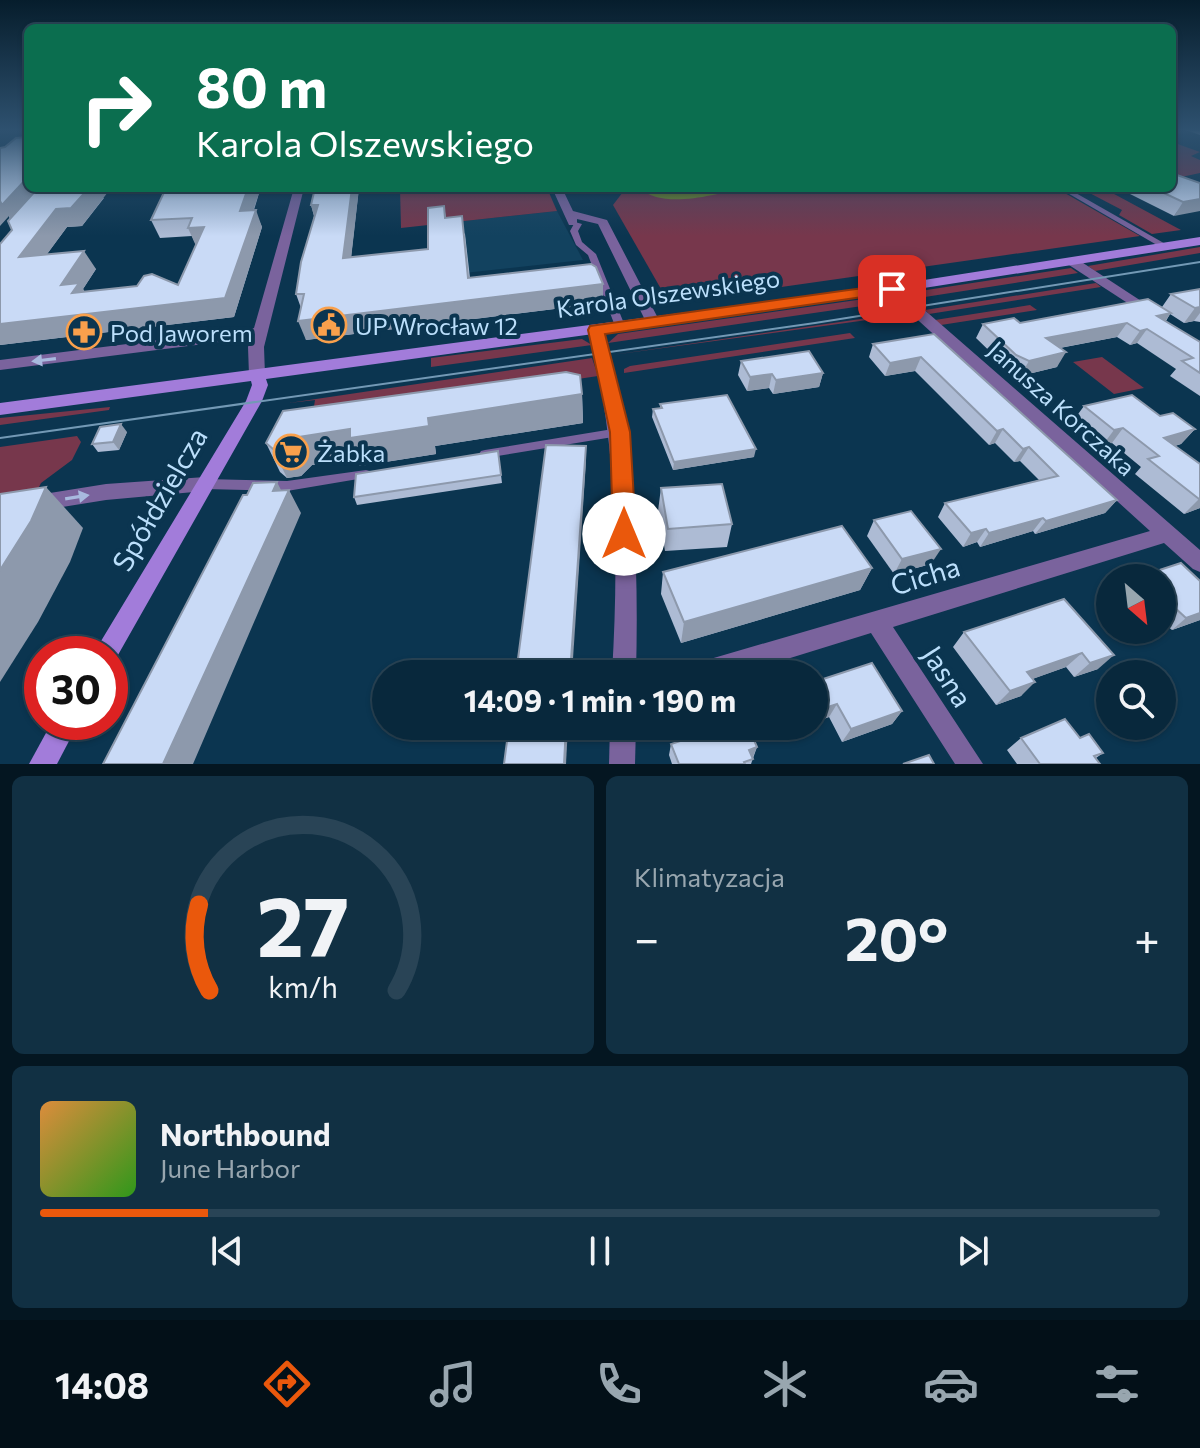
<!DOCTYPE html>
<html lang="pl">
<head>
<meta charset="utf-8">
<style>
	body { margin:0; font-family:Commissioner,sans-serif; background:#113043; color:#f1f3f6; height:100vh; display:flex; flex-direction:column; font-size:30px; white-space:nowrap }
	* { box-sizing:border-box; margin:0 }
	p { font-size:26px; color:#98a6af }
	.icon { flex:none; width:44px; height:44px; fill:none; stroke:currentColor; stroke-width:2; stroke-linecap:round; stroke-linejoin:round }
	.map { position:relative; height:764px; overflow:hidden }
	.drawer { display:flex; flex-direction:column; gap:12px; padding:12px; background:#041621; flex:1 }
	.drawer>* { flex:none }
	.top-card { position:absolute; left:24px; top:24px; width:1152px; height:168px; border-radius:12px; box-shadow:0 2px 6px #0004,0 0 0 2px #294456; background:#0b6e4f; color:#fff; overflow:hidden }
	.needle { width:52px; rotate:152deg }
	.buttons { position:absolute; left:1096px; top:564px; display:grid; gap:16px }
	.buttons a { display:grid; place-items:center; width:80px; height:80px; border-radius:50%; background:#08283c; box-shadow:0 2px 6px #0004,0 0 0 2px #294456; font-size:40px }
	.speed { position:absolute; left:24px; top:636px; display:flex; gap:16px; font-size:40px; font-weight:700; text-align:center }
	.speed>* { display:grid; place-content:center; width:104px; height:104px; border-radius:50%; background:#08283c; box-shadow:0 2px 6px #0004,0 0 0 2px #294456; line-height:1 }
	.speed .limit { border:12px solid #d22; background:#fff; color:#111 }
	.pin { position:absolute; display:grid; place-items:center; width:68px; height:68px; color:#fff; margin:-34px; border-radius:16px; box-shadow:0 4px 12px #0006 }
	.me { position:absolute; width:88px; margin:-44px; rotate:0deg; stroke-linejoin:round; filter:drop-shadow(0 0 6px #0008) }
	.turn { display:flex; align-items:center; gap:28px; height:168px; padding:0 40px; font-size:36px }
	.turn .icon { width:104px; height:104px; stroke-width:2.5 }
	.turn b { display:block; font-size:56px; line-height:68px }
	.big { font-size:60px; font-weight:700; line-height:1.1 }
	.drawer .card { flex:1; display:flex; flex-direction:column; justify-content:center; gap:12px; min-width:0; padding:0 28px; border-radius:12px; background:#113043 }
	.drawer .dial { align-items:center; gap:0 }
	.dial svg { height:208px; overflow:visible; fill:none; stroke:#294456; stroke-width:7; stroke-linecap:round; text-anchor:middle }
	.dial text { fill:#f1f3f6; stroke:none }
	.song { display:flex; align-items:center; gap:24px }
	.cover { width:96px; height:96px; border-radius:12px; background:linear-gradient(135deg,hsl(30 70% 55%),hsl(110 70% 35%)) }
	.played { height:8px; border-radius:4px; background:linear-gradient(90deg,#ea580c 15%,#294456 15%) }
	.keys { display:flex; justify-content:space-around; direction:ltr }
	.heat { display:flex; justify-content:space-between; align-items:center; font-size:44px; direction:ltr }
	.drawer .tiles { flex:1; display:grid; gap:12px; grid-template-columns:1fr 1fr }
	.card:last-child { grid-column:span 2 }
	.trip { position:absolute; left:372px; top:660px; width:456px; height:80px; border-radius:40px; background:#08283c; box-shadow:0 2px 6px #0004,0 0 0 2px #294456; font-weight:700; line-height:80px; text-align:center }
	.tab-bar { display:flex; height:128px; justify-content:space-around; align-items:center; background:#031018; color:#98a6af }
	.tab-bar .icon { width:56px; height:56px }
	.tab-bar .on { color:#ea580c }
	.tab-bar b { font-size:36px; color:#f1f3f6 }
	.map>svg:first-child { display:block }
	.built { fill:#12425f }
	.green { fill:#77374c }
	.water { fill:#6e832a }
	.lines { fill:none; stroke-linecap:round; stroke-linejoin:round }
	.lane { fill:#7a639d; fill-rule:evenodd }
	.street { fill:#7a639d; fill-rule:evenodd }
	.secondary { fill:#a27cda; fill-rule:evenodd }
	.tram { stroke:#7399b5; stroke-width:2 }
	.wall { fill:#adbbd4 }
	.shaded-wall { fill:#8d99ac }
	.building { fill:#c9daf6; stroke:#8d99ac; stroke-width:2 }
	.oneway { fill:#a8badf }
	.route { fill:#ea580c; stroke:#983908; stroke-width:2 }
	.labels { text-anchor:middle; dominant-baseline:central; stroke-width:8; stroke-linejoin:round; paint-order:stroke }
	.street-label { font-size:24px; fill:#bbdffb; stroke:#0b3550 }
	.poi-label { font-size:24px; fill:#bbdffb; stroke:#0b3550; text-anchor:start }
	.near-street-label { font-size:28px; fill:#bbdffb; stroke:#0b3550 }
</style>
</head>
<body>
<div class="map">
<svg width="1200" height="764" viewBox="0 0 1200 764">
	<rect width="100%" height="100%" fill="#0b3550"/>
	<polygon class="built" points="557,211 583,260 428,277 428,225"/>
	<g class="green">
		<polygon points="1172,142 1200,152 1191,156 1200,160 1200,173 1172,179"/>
		<polygon points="400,188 547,188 557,211 401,228"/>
		<polygon points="626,188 1056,188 1140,236 669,303 613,205"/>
		<polygon points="1080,188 1103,188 1181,230 1152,234 1119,215 1122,210"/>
		<polygon points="1200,247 1200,253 1095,271 1088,266"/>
		<polygon points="1071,268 1078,273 912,299 907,293"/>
		<polygon points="1096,283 1101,287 929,314 925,310"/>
		<polygon points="892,295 897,301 608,343 618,334"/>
		<polygon points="1030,305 1037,310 941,325 935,320"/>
		<polygon points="909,312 911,314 612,355"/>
		<polygon points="850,333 855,338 624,373 624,369 630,366"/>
		<polygon points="582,339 592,345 431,367 431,358"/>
		<polygon points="1102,357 1144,388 1114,394 1073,362"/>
		<polygon points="592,358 598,376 312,419 315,400 289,403"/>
		<polygon points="110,407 109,410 0,425 0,418"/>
		<polygon points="77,436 81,442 72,460 41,483 34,497 0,502 0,447"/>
	</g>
	<path class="water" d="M 681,188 L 678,189 L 679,192 L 693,194 L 708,191 L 704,188 L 741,188 C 716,195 662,209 641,189 Z"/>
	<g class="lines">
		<g class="lane">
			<polygon points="1059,188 1067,188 1169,246 1168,248 1162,248"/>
			<polygon points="575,222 582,224 578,231 582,242 596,254 625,326 623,328 617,328 615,326 588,255 576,245 570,231"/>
			<polygon points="619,428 623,429 624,432 623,435 619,436 485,458 481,457 479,454 481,451 485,450"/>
			<polygon points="366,470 370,471 372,474 370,477 287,491 205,489 201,487 199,484 201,481 205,479 287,481"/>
		</g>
		<g class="street">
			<polygon points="294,188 304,188 264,347 265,375 263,379 251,379 249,375 248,347 251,338 0,370 0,360 254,328"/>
			<polygon points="552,188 562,188 573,211 607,220 660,322 658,325 648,325 646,322 598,224 577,219 577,225 569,225"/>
			<polygon points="1073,258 1077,259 1158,312 1151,316 1146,315 1069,265 1069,259"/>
			<polygon points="892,285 897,286 1200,550 1200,572 1193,569 1164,543 893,627 983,764 955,764 871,633 739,674 688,674 692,666 700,662 1150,531 887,292 885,289"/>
			<path d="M 596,326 L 603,330 C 634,444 639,557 636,674 L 612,674 C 619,557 617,444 589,330 Z"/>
			<polygon points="205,477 212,479 214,484 212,489 205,491 106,500 0,517 0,501 106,484"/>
			<polygon points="610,726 636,726 635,764 609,764"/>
		</g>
		<g class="secondary">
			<polygon points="1200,237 1200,245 892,293 266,379 268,385 262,401 114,662 110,664 110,654 94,654 98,646 246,401 252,385 251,381 0,415 0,403 892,285"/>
			<polygon points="52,722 79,722 57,764 29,764"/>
		</g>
		<polyline class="tram" points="0,438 815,323 1200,262"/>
	</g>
	<g class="wall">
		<polygon points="1183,129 1200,129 1200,135"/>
		<polygon points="5,147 28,188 104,198 82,226 67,227 47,254 96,269 83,289 85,292 178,285 196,245 192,236 160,238 151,220 260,190 254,210 262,227 234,317 0,345 0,244 12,230 9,216"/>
		<polygon points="1200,183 1174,216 1130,194 1134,188 1172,188"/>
		<polygon points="315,188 359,188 351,257 428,249 444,206 446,218 465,234 470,278 603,284 603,303 306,340 301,308 296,294 314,216 311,205"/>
		<polygon points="1200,289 1200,322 1194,321 1184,323 1170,314 1166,321 1200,342 1200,396 1170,376 1176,369 1137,343 1130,345 1117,337 1060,348 1057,367 1020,376 1008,369 976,338 983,324 1020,323 1162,307 1171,294"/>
		<polygon points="934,334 1117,500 1105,513 1035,534 1033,531 980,547 977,542 963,547 938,517 945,503 1039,480 1020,461 1014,462 995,443 989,445 915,371 885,376 869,357 873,344"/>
		<polygon points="741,361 823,373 819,387 773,394 769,388 747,391 738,375"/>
		<polygon points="582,394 583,423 435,446 436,454 360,466 357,458 312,465 301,476 287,478 280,472 266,443"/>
		<polygon points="660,404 754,457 673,470 652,417 653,409 660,408"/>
		<polygon points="1084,406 1160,416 1195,429 1181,444 1175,446 1200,464 1200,508 1184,514 1135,474 1141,467 1112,443 1102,446 1073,421"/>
		<polygon points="127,432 119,450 98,452 92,444"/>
		<polygon points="498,451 502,483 357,505 354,497"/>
		<polygon points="661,488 732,524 727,547 665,551 658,511"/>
		<polygon points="874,520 931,564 894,574 867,536"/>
		<polygon points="1181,563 1200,581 1200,620 1172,630 1162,622 1162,578 1139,578 1141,576"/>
		<polygon points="872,568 860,590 681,643 661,594 663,572"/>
		<polygon points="1064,599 1098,669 1074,677 1066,667 1032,679 1021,696 996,705 953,647 964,632"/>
		<polygon points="814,682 902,711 892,724 842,742 829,717 815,722 814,720"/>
		<polygon points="1021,738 1080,738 1103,753 1096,758 1100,764 1017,764 1007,750"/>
		<polygon points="671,744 757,747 751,764 672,764 669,755"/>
	</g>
	<g class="shaded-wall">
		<polygon points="28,177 28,188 44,188 13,222 9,216 0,226 0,200"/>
		<polygon points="89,188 111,188 82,226 67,227 31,276 19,257 56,209"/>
		<polygon points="248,188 275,188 260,190 247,229 240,211"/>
		<polygon points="352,188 359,188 349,277 343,258"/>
		<polygon points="1200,199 1200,211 1174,216 1183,202"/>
		<polygon points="311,205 318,205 316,223"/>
		<polygon points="256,210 262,227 234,317 0,345 0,324 225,298"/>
		<polygon points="204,227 196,246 188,228"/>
		<polygon points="84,251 96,269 83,289 91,302 85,313 61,285"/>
		<polygon points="603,284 603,303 306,340 298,321"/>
		<polygon points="1200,307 1200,313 1194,321 1184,323 1195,308"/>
		<polygon points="1171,313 1161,327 1157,316"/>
		<polygon points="1127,323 1117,337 1038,352 1046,338"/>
		<polygon points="1147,329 1137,343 1130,345 1140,331"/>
		<polygon points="1066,352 1057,367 1020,376 1029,361"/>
		<polygon points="921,357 915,371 885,376 890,363"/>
		<polygon points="823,373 819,387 773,394 776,380"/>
		<polygon points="772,374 769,388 747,391 750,377"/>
		<polygon points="582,394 583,423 435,446 436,454 360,466 357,458 312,465 301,476 287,478 273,449 299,437"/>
		<polygon points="121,424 127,432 119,450 113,442"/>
		<polygon points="1123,428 1112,443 1102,446 1114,430"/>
		<polygon points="1003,429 995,443 989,445 997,431"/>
		<polygon points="1195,429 1181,444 1154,452 1164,438"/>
		<polygon points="586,446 586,462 572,674 570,674"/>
		<polygon points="1029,447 1020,461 1014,462 1023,449"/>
		<polygon points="756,449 754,457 673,470 674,462"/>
		<polygon points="277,482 285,498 289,490 301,513 193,764 163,764"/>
		<polygon points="46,487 83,528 70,562 38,622 0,682 0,552"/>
		<polygon points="1200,498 1200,508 1184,514"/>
		<polygon points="1117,500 1105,513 1035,534 1046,521"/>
		<polygon points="1043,518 1033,531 980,547 989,533"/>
		<polygon points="986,529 977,542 963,547 971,533"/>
		<polygon points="941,549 931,564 894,574 902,559"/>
		<polygon points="872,568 860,590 681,643 684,622"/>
		<polygon points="1174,607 1162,617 1162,611"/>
		<polygon points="1200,613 1200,620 1172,630 1186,618"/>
		<polygon points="1082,653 1066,667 1013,686 1027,672"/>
		<polygon points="1114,655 1098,669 1074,677 1090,663"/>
		<polygon points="1035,682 1021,696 996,705 1010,691"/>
		<polygon points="837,704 829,717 815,722 822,709"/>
		<polygon points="902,711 892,724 842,742 851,729"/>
		<polygon points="566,726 568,726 566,764 564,764"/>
		<polygon points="757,747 752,759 749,750"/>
	</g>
	<g class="building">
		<polygon points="28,137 28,177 2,205 0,201 0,148 5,147 16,138"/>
		<polygon points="1172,175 1177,175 1200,183 1200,199 1183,202 1153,188 1172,188"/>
		<polygon points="38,188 89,188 71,208 56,209 19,257 84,251 61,285 79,283 72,293 137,286 144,276 152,274 178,285 204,227 188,228 192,218 151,220 166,188 248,188 240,211 256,210 225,298 0,324 0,244 12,230 8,221"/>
		<polygon points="315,188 352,188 343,258 428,249 428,208 444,206 445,218 462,216 468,278 591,264 596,267 603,284 298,321 304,294 296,294 301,262 318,205 311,205"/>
		<polygon points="1200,289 1200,307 1195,308 1171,294"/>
		<polygon points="1148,299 1171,313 1157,316 1200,342 1200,373 1182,361 1193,358 1147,329 1140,331 1127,323 1046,338 1066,352 1029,361 1016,355 983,324 1014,318 1020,323"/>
		<polygon points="934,334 1117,500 1046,521 1043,518 989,533 986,529 971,533 945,503 1058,476 1029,447 1023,449 1003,429 997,431 921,357 890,363 873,344"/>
		<polygon points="809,351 823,373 776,380 772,374 750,377 741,361"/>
		<polygon points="566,372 580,375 582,394 428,418 429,426 350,438 350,429 299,437 287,447 273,449 266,443 283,411"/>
		<polygon points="727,395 756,449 674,462 653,409 662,408 660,404"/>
		<polygon points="1132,395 1160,416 1173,413 1195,429 1164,438 1200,464 1200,498 1199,499 1148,459 1159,456 1123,428 1114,430 1084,406"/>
		<polygon points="121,424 113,442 92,444 100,427"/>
		<polygon points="546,445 586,446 570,674 516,674"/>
		<polygon points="498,451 501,475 354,497 356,474"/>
		<polygon points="277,482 273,491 289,490 163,764 103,764 243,495 247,495 253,483"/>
		<polygon points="722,484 732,524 668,529 661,488"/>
		<polygon points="46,487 31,521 0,570 0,494"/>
		<polygon points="911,511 941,549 902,559 874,520"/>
		<polygon points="842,526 872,568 684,622 663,572"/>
		<polygon points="1181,563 1200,581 1200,613 1186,618 1174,607 1162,611 1162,578 1144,578 1141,576"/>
		<polygon points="1064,599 1114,655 1090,663 1082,653 1053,663 1027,672 1035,682 1010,691 964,632"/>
		<polygon points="872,663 902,711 851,729 837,704 822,709 814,693 814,682"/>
		<polygon points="1065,719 1080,738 1089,734 1103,753 1094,756 1100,764 1040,764 1021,738"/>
		<polygon points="509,726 566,726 564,764 504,764"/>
		<polygon points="726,726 748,726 757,747 749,750 753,759 744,762 745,764 679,764 671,744"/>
		<polygon points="929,755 934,764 903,764"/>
	</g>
	<defs><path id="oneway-solid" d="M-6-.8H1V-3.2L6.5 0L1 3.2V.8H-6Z" transform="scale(2)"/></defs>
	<g class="oneway">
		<use href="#oneway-solid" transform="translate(44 360) rotate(173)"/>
		<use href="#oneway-solid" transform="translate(77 497) rotate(-9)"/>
	</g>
	<linearGradient id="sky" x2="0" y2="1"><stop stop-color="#061d2c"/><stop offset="0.55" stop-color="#2e516f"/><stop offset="1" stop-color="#2e516f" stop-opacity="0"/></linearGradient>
	<rect width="1200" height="236" fill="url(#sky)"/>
	<polygon class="route" points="892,284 900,289 897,292 605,334 630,432 636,534 632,540 624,543 616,540 613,534 610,432 588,330 590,326"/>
	<defs>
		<g id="civic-ring" transform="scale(1.8)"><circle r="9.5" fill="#0b3550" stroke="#f9a04c" stroke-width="1.5"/><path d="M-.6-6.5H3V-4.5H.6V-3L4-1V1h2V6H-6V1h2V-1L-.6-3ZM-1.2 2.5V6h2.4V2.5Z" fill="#f9a04c"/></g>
		<g id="pharmacy-ring" transform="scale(1.8)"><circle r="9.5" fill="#0b3550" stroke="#f9a04c" stroke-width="1.5"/><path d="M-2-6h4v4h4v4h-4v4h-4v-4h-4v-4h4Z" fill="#f9a04c"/></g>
		<g id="supermarket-ring" transform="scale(1.8)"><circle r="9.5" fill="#0b3550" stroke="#f9a04c" stroke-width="1.5"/><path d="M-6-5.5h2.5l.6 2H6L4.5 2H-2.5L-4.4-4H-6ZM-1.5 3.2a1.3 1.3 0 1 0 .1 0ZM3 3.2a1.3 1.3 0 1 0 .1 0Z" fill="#f9a04c"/></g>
	</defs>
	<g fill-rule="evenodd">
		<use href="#civic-ring" x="329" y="325"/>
		<use href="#pharmacy-ring" x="84" y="332"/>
		<use href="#supermarket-ring" x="291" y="452"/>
	</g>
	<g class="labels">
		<g class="street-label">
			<text transform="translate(668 293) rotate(-8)">Karola Olszewskiego</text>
			<text transform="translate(1062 408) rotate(42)">Janusza Korczaka</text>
		</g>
		<g class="poi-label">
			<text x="355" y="325">UP Wrocław 12</text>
			<text x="110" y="332">Pod Jaworem</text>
			<text x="317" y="452">Żabka</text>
		</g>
		<g class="near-street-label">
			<text transform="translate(159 499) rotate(-60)">Spółdzielcza</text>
			<text transform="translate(925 575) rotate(-17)">Cicha</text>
			<text transform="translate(948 676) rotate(57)">Jasna</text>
		</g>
	</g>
</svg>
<div class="buttons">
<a><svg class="needle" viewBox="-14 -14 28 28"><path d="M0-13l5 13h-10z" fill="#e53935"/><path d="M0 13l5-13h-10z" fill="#98a6af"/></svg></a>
<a><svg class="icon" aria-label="search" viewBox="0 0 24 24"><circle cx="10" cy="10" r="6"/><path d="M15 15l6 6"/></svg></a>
</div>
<div class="speed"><div class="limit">30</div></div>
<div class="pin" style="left:892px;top:289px;background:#d93025"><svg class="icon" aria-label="arrive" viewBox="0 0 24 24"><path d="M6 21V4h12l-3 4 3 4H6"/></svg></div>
<svg class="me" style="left:624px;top:534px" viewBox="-20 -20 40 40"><circle r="19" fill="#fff"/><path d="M0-13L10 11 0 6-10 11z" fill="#ea580c"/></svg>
<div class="trip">14:09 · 1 min · 190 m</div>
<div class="top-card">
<div class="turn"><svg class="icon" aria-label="right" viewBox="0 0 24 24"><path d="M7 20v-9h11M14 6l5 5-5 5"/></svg><div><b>80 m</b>Karola Olszewskiego</div></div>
</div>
</div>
<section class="drawer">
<div class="tiles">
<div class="card dial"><svg viewBox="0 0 100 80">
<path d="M14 69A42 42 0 1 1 86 69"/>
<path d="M14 69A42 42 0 0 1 10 36" stroke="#ea580c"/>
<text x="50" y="56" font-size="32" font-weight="700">27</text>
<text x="50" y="72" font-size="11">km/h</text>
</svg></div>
<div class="card"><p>Klimatyzacja</p>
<div class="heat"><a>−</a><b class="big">20°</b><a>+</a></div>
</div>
<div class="card">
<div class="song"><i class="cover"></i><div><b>Northbound</b><p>June Harbor</p></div></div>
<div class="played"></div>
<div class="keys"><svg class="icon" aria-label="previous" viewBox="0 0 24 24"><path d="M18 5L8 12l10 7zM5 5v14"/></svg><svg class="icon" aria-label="pause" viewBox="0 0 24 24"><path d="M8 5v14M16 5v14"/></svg><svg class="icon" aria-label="next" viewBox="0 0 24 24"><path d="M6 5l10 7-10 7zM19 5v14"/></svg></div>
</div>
</div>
</section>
<nav class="tab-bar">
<b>14:08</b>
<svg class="icon on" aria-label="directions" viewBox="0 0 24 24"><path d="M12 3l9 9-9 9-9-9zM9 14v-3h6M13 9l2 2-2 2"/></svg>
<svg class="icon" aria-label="music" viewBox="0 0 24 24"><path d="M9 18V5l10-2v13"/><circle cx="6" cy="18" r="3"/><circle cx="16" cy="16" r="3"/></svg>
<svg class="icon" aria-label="phone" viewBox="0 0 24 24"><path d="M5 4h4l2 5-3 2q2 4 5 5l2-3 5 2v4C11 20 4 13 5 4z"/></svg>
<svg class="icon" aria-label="climate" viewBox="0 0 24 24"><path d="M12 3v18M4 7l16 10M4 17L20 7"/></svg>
<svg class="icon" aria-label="car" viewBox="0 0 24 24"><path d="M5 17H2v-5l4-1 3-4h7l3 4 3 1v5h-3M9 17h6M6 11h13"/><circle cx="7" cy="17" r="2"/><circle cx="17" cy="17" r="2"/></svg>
<svg class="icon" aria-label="filters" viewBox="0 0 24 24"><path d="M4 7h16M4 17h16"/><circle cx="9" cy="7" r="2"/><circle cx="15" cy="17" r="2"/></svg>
</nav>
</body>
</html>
